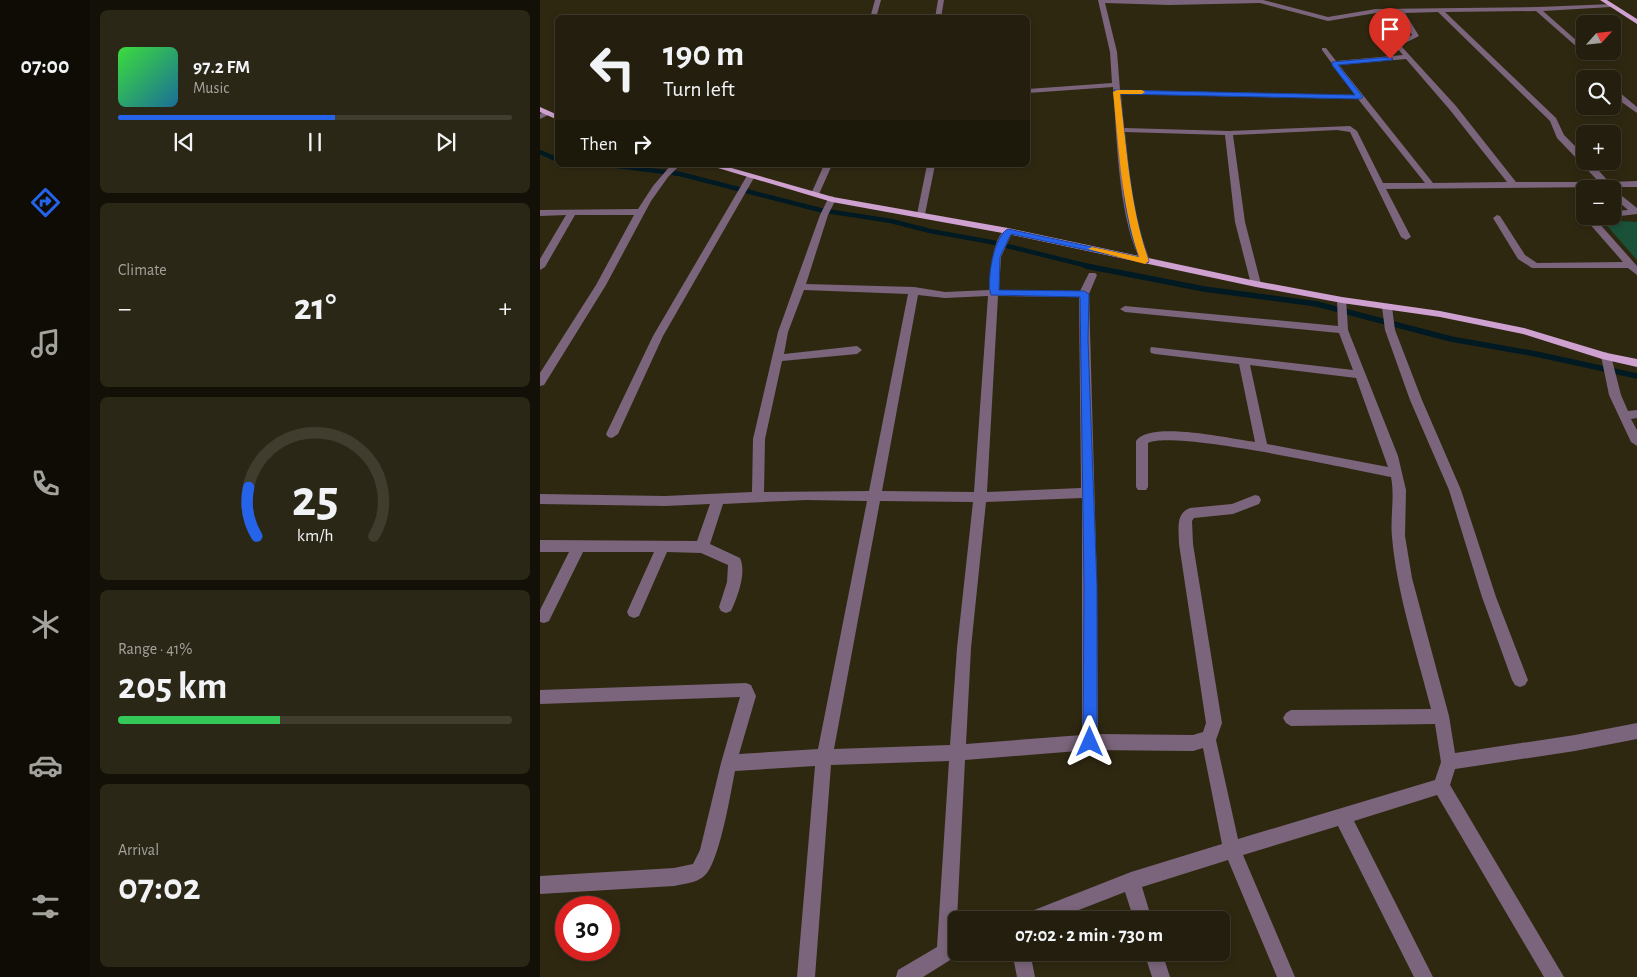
<!DOCTYPE html>
<html lang="en">
<head>
<meta charset="utf-8">
<style>
	body { margin:0; font-family:"Alegreya Sans",sans-serif; background:#2b2716; color:#f1f3f6; height:100vh; display:flex; flex-direction:column; font-size:19px; white-space:nowrap }
	* { box-sizing:border-box; margin:0 }
	p { font-size:16px; color:#a3a29d }
	.icon { flex:none; width:28px; height:28px; fill:none; stroke:currentColor; stroke-width:2; stroke-linecap:round; stroke-linejoin:round }
	.map { position:relative; flex:1; overflow:hidden }
	.panel { display:flex; flex-direction:column; gap:10px; padding:10px; background:#131007; width:450px }
	.panel>* { flex:none }
	.hud { position:absolute; left:15px; top:15px; width:475px; height:152px; border-radius:8px; box-shadow:0 2px 8px #0003,0 0 0 1px #403c2e; background:#231e0d; color:#f1f3f6; overflow:hidden }
	.needle { width:32px; rotate:63deg }
	.controls { position:absolute; left:1036px; top:15px; display:grid; gap:10px }
	.controls a { display:grid; place-items:center; width:45px; height:45px; border-radius:8px; background:#231e0d; box-shadow:0 2px 8px #0003,0 0 0 1px #403c2e; font-size:25px }
	.speed { position:absolute; left:15px; top:896px; display:flex; gap:10px; font-size:25px; font-weight:700; text-align:center }
	.speed>* { display:grid; place-content:center; width:65px; height:65px; border-radius:50%; background:#231e0d; box-shadow:0 2px 8px #0003,0 0 0 1px #403c2e; line-height:1 }
	.speed .limit { border:8px solid #d22; background:#fff; color:#111 }
	.pin { position:absolute; display:grid; place-items:center; width:42px; height:42px; color:#fff; margin:-51px -21px; border-radius:50% 50% 50% 0; rotate:-45deg; box-shadow:0 0 5px #0007 }
	.pin .icon { rotate:45deg }
	.me { position:absolute; width:55px; margin:-28px; rotate:0deg; stroke-linejoin:round; filter:drop-shadow(0 0 4px #0008) }
	.turn { display:flex; align-items:center; gap:18px; height:105px; padding:0 25px; font-size:22px }
	.turn .icon { width:65px; height:65px; stroke-width:2.5 }
	.turn b { display:block; font-size:35px; line-height:42px }
	.then { display:flex; align-items:center; height:48px; padding:0 25px; background:#0003; gap:10px; font-size:19px }
	.big { font-size:38px; font-weight:700; line-height:1.1 }
	.panel .tile { flex:1; display:flex; flex-direction:column; justify-content:center; gap:8px; min-width:0; padding:0 18px; border-radius:8px; background:#2b2716 }
	.panel .dial { align-items:center; gap:0 }
	.dial svg { height:130px; overflow:visible; fill:none; stroke:#403c2e; stroke-width:7; stroke-linecap:round; text-anchor:middle }
	.dial text { fill:#f1f3f6; stroke:none }
	.song { display:flex; align-items:center; gap:15px }
	.cover { width:60px; height:60px; border-radius:8px; background:linear-gradient(135deg,hsl(120 70% 55%),hsl(200 70% 35%)) }
	.played { height:5px; border-radius:2px; background:linear-gradient(90deg,#2563eb 55%,#403c2e 55%) }
	.keys { display:flex; justify-content:space-around; direction:ltr }
	.heat { display:flex; justify-content:space-between; align-items:center; font-size:28px; direction:ltr }
	.charge { height:8px; border-radius:4px; background:linear-gradient(90deg,#34c759 41%,#403c2e 0) }
	.trip { position:absolute; left:408px; top:911px; width:282px; height:50px; border-radius:8px; background:#231e0d; box-shadow:0 2px 8px #0003,0 0 0 1px #403c2e; font-weight:700; line-height:50px; text-align:center }
	main { display:flex; flex:1; min-height:0 }
	.menu { display:flex; flex-direction:column; width:90px; justify-content:space-around; align-items:center; background:#0e0c05; color:#a3a29d }
	.menu .icon { width:35px; height:35px }
	.menu .active { color:#2563eb }
	.menu b { font-size:22px; color:#f1f3f6 }
	.map>svg:first-child { display:block }
	.green { fill:#1a5139 }
	.lines { fill:none; stroke-linecap:round; stroke-linejoin:round }
	.stream-far1 { stroke:#001a23; stroke-width:4.5 }
	.stream { stroke:#001a23; stroke-width:5.5 }
	.minor { fill:#7b657c; fill-rule:evenodd }
	.major { fill:#cea1d1; fill-rule:evenodd }
	.route { fill:#2563eb; stroke:#184099 }
	.slow { fill:#f59e0b }
</style>
</head>
<body>
<main>
<nav class="menu">
<b>07:00</b>
<svg class="icon active" aria-label="directions" viewBox="0 0 24 24"><path d="M12 3l9 9-9 9-9-9zM9 14v-3h6M13 9l2 2-2 2"/></svg>
<svg class="icon" aria-label="music" viewBox="0 0 24 24"><path d="M9 18V5l10-2v13"/><circle cx="6" cy="18" r="3"/><circle cx="16" cy="16" r="3"/></svg>
<svg class="icon" aria-label="phone" viewBox="0 0 24 24"><path d="M5 4h4l2 5-3 2q2 4 5 5l2-3 5 2v4C11 20 4 13 5 4z"/></svg>
<svg class="icon" aria-label="climate" viewBox="0 0 24 24"><path d="M12 3v18M4 7l16 10M4 17L20 7"/></svg>
<svg class="icon" aria-label="car" viewBox="0 0 24 24"><path d="M5 17H2v-5l4-1 3-4h7l3 4 3 1v5h-3M9 17h6M6 11h13"/><circle cx="7" cy="17" r="2"/><circle cx="17" cy="17" r="2"/></svg>
<svg class="icon" aria-label="filters" viewBox="0 0 24 24"><path d="M4 7h16M4 17h16"/><circle cx="9" cy="7" r="2"/><circle cx="15" cy="17" r="2"/></svg>
</nav>
<section class="panel">
<div class="tile">
<div class="song"><i class="cover"></i><div><b>97.2 FM</b><p>Music</p></div></div>
<div class="played"></div>
<div class="keys"><svg class="icon" aria-label="previous" viewBox="0 0 24 24"><path d="M18 5L8 12l10 7zM5 5v14"/></svg><svg class="icon" aria-label="pause" viewBox="0 0 24 24"><path d="M8 5v14M16 5v14"/></svg><svg class="icon" aria-label="next" viewBox="0 0 24 24"><path d="M6 5l10 7-10 7zM19 5v14"/></svg></div>
</div>
<div class="tile"><p>Climate</p>
<div class="heat"><a>−</a><b class="big">21°</b><a>+</a></div>
</div>
<div class="tile dial"><svg viewBox="0 0 100 80">
<path d="M14 69A42 42 0 1 1 86 69"/>
<path d="M14 69A42 42 0 0 1 9 39" stroke="#2563eb"/>
<text x="50" y="56" font-size="32" font-weight="700">25</text>
<text x="50" y="72" font-size="11">km/h</text>
</svg></div>
<div class="tile"><p>Range · 41%</p><b class="big">205 km</b><div class="charge"></div></div>
<div class="tile"><p>Arrival</p><b class="big">07:02</b></div>
</section>
<div class="map">
<svg width="1097" height="977" viewBox="0 0 1097 977">
	<rect width="100%" height="100%" fill="#2f2811"/>
	<polygon class="green" points="1062,220 1097,222 1097,260"/>
	<g class="lines">
		<g class="stream-far1">
			<polyline points="0,152 18,160"/>
			<polyline points="43,165 78,166 140,174 280,210 351,221 390,231 451,242 552,267"/>
		</g>
		<polyline class="stream" points="546,266 664,289 777,304 911,339 996,354 1097,376"/>
		<g class="minor">
			<polygon points="335,0 341,0 336,18 330,18"/>
			<polygon points="398,0 404,0 401,18 395,18"/>
			<path d="M 558,0 L 723,0 L 788,17 L 836,9 L 998,7 L 1073,4 L 1071,7 L 1003,11 L 1045,48 L 1045,51 L 1048,52 L 1048,54 L 1046,55 L 996,11 L 905,12 L 1016,118 L 1024,135 L 1045,156 L 1045,161 L 1050,161 L 1069,182 L 1097,181 L 1097,187 L 1073,187 L 1072,188 L 1097,208 L 1097,214 L 1072,217 L 1070,216 L 1072,216 L 1072,211 L 1088,210 L 1072,196 L 1072,189 L 1064,187 L 846,189 L 871,237 L 866,240 L 861,237 L 810,132 L 797,130 L 693,135 L 705,222 L 721,284 L 716,287 L 711,284 L 695,222 L 685,135 L 585,132 C 590,180 593,216 610,261 L 608,263 L 602,263 C 578,220 577,137 573,87 L 488,93 L 488,89 L 572,83 L 570,52 ZM 565,3 L 629,5 L 720,3 L 788,21 L 836,13 L 859,13 L 872,35 L 857,43 L 856,47 L 863,55 L 796,61 L 786,48 L 782,48 L 782,50 L 815,95 L 580,90 L 577,52 ZM 898,12 L 1010,121 L 1017,138 L 1059,182 L 976,182 L 916,106 L 862,47 L 863,44 L 879,36 L 865,13 ZM 866,59 L 910,110 L 967,182 L 893,183 L 799,65 ZM 581,94 L 818,99 L 885,183 L 843,183 L 817,131 L 810,126 L 689,131 L 584,128 Z"/>
			<polygon points="1073,92 1079,92 1097,107 1097,113 1073,96"/>
			<polygon points="5,111 12,113 0,119 0,114"/>
			<polygon points="131,165 140,165 128,177 111,201 66,285 4,385 0,386 0,373 56,285 94,215 35,215 5,267 0,270 0,259 26,215 0,216 0,210 98,209 113,186"/>
			<polygon points="284,165 292,165 279,194 272,196 271,194"/>
			<polygon points="387,165 395,165 385,214 381,217 377,214"/>
			<polygon points="208,174 215,176 123,336 78,434 72,438 68,437 66,434 113,336"/>
			<path d="M 292,196 L 296,199 L 288,215 L 266,284 L 374,287 L 405,292 L 449,290 C 450,276 452,234 468,228 L 473,231 L 461,257 L 459,290 L 540,291 L 549,273 L 555,273 L 557,275 L 549,294 L 557,587 L 558,734 L 653,735 L 663,732 L 666,723 L 639,544 C 639,531 635,513 650,508 L 692,504 L 715,495 L 719,496 L 721,500 L 719,504 L 693,514 L 654,518 L 652,521 L 653,544 L 682,723 L 676,740 L 698,839 L 895,780 L 901,762 L 895,724 L 751,726 L 746,723 L 743,718 L 746,713 L 751,710 L 891,709 C 877,653 857,595 852,537 C 850,517 855,497 851,477 C 811,469 634,430 608,443 L 608,487 L 606,490 L 598,490 L 596,487 L 596,441 C 609,420 692,439 715,442 L 699,364 L 615,354 L 611,353 L 610,350 L 611,347 L 813,370 L 799,333 L 585,312 L 580,309 L 585,306 L 798,326 L 797,300 L 798,298 L 806,298 L 808,330 L 858,456 L 866,490 L 865,536 L 872,578 L 909,716 L 915,753 L 1035,735 L 1097,723 L 1097,739 L 1035,751 L 915,769 L 910,785 L 1024,977 L 1004,977 L 897,795 L 814,821 L 893,977 L 874,977 L 798,826 L 703,855 L 755,977 L 737,977 L 688,860 L 602,887 L 612,920 L 594,920 L 585,892 L 513,920 L 481,920 L 484,914 L 591,872 L 682,844 L 663,748 L 653,751 L 550,750 L 425,760 L 416,939 L 416,952 L 423,952 L 383,977 L 356,977 L 358,970 L 397,947 L 409,761 L 291,765 L 275,977 L 257,977 L 275,766 L 195,771 C 191,791 179,867 163,877 C 155,883 144,884 134,886 L 0,894 L 0,876 L 134,868 L 153,864 L 160,850 L 181,763 L 200,697 L 0,704 L 0,690 L 206,683 L 211,685 L 216,696 L 199,754 L 278,749 L 327,501 L 266,500 L 183,504 L 170,544 L 200,558 C 207,573 197,598 191,611 L 186,613 L 181,611 L 179,607 L 187,582 L 188,565 L 161,553 L 127,552 L 99,616 L 94,618 L 89,616 L 87,612 L 114,552 L 43,552 L 9,621 L 4,623 L 0,622 L 0,610 L 29,552 L 0,552 L 0,540 L 157,541 L 170,504 L 125,506 L 0,504 L 0,494 L 125,496 L 212,492 L 213,439 L 238,332 L 280,215 L 288,199 ZM 264,290 L 368,294 L 329,491 L 224,492 L 225,439 L 242,361 L 317,354 L 322,350 L 317,346 L 244,354 L 248,332 ZM 378,295 L 405,298 L 448,296 L 434,492 L 342,491 ZM 458,296 L 539,297 L 541,488 L 447,492 ZM 710,365 L 816,378 L 848,467 L 727,444 ZM 542,498 L 542,735 L 426,744 L 431,648 L 446,502 ZM 340,501 L 433,502 L 417,648 L 410,745 L 294,749 Z"/>
			<polygon points="957,215 960,216 985,255 997,263 1083,262 1048,222 1050,216 1059,216 1058,222 1097,266 1097,275 1088,268 992,268 978,259 953,218"/>
			<polygon points="847,304 852,307 855,330 882,400 921,490 956,597 988,680 985,685 980,687 975,685 972,680 942,597 909,490 870,400 845,330 842,307"/>
			<polygon points="1066,352 1071,356 1081,395 1088,411 1097,410 1097,418 1091,419 1097,430 1097,446 1091,442 1069,395 1061,356"/>
			<polygon points="472,952 490,952 495,977 477,977"/>
			<polygon points="604,952 622,952 630,977 612,977"/>
		</g>
		<g class="major">
			<polygon points="1060,0 1067,0 1097,19 1097,24"/>
			<polygon points="0,107 18,115 18,120 0,112"/>
			<polygon points="168,165 181,165 293,197 468,228 716,281 802,297 900,311 984,328 1067,353 1097,359 1097,367 1062,359 983,334 900,317 802,303 716,287 468,234 292,202"/>
		</g>
	</g>
	<path class="route" d="M 850,57 L 853,59 L 852,60 L 798,65 L 823,97 L 820,99 L 580,94 C 587,150 590,207 609,261 L 608,263 L 471,234 L 460,257 L 459,290 L 544,291 L 549,294 L 548,340 L 557,587 L 557,742 L 555,747 L 550,749 L 545,747 L 543,742 L 544,587 L 540,297 L 451,295 C 446,281 454,235 468,229 L 599,257 L 591,233 L 585,203 L 574,90 L 815,95 L 792,65 L 792,62 Z"/>
	<path class="slow" d="M 577,90 L 602,90 L 605,92 L 602,94 L 580,94 C 587,150 590,207 609,261 L 605,264 L 548,249 L 552,247 L 599,257 C 581,204 579,147 573,92 Z"/>
</svg>
<div class="controls">
<a><svg class="needle" viewBox="-14 -14 28 28"><path d="M0-13l5 13h-10z" fill="#e53935"/><path d="M0 13l5-13h-10z" fill="#a3a29d"/></svg></a>
<a><svg class="icon" aria-label="search" viewBox="0 0 24 24"><circle cx="10" cy="10" r="6"/><path d="M15 15l6 6"/></svg></a>
<a>+</a>
<a>−</a>
</div>
<div class="speed"><div class="limit">30</div></div>
<div class="pin" style="left:850px;top:59px;background:#d93025"><svg class="icon" aria-label="arrive" viewBox="0 0 24 24"><path d="M6 21V4h12l-3 4 3 4H6"/></svg></div>
<svg class="me" style="left:550px;top:742px" viewBox="-20 -20 40 40"><path d="M0-17L14 15 0 8-14 15z" fill="#2563eb" stroke="#fff" stroke-width="4"/></svg>
<div class="trip">07:02 · 2 min · 730 m</div>
<div class="hud">
<div class="turn"><svg class="icon" aria-label="left" viewBox="0 0 24 24"><path d="M17 20v-9H6M10 6l-5 5 5 5"/></svg><div><b>190 m</b>Turn left</div></div>
<div class="then">Then<svg class="icon" aria-label="right" viewBox="0 0 24 24"><path d="M7 20v-9h11M14 6l5 5-5 5"/></svg></div>
</div>
</div>
</main>
</body>
</html>
